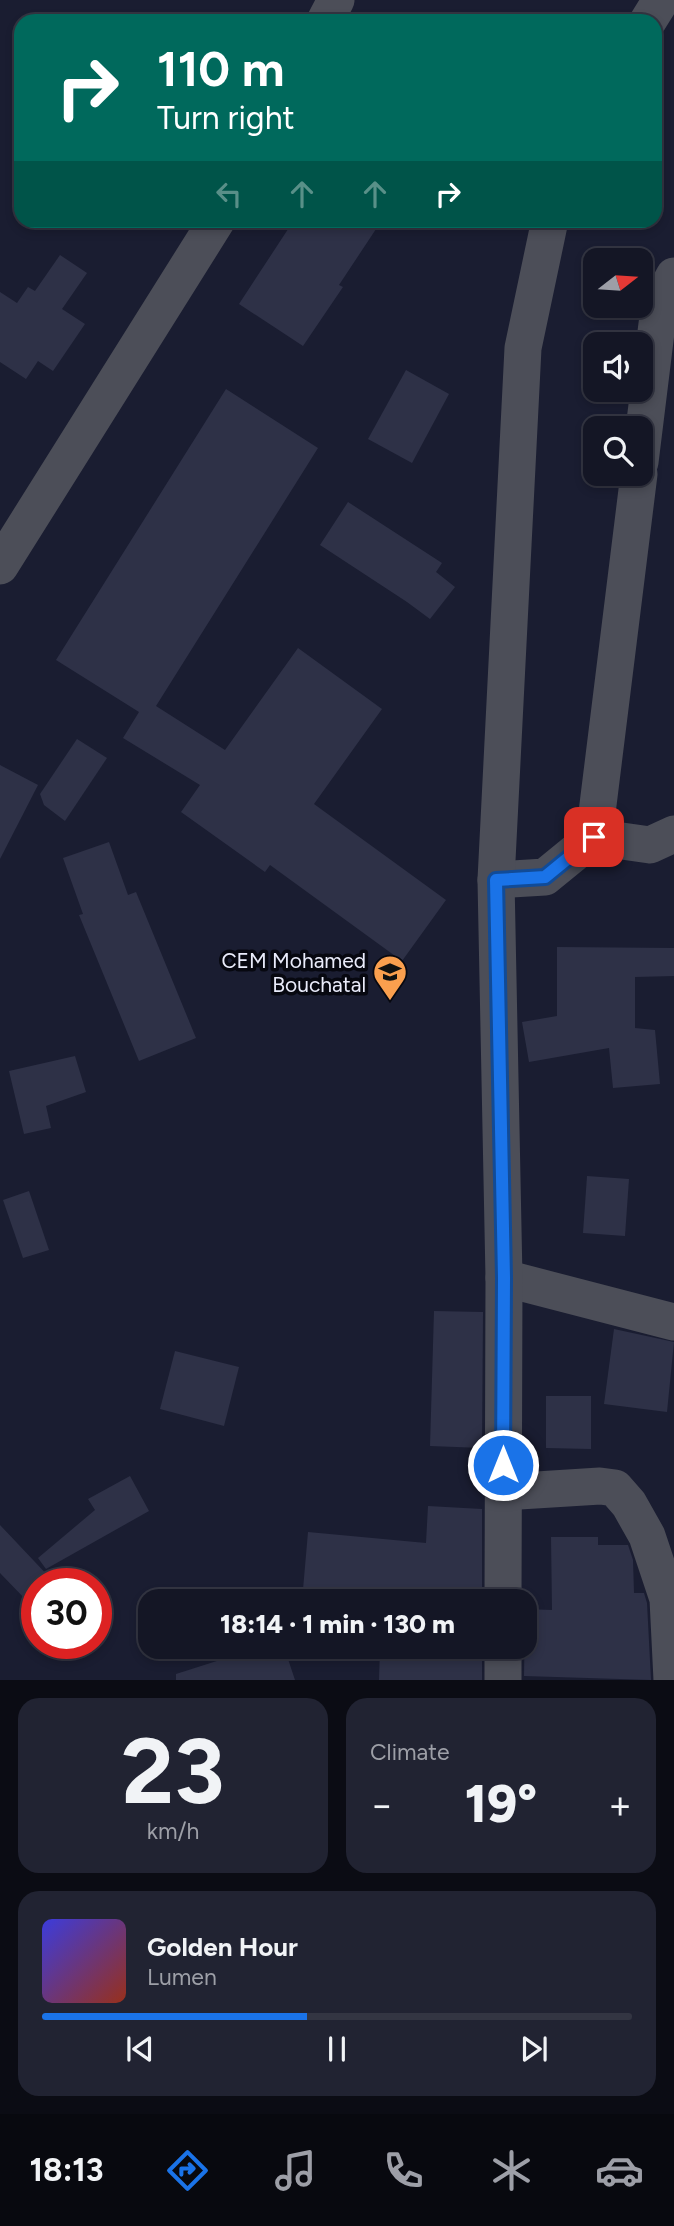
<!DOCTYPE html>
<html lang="en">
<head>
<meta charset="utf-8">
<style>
	body { margin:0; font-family:Figtree,sans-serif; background:#212332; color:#f1f3f6; height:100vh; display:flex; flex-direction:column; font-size:26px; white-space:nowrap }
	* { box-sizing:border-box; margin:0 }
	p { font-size:23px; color:#9d9fa7 }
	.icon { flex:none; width:38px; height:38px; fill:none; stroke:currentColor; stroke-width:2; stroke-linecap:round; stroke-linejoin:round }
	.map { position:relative; height:1680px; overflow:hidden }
	.side { display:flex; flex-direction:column; gap:18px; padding:18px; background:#0b0c14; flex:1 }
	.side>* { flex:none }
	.banner { position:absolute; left:14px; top:14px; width:648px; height:214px; border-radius:21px; box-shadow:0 4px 10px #0003,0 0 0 2px #333542; background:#00695c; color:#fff; overflow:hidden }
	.needle { width:46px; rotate:73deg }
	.controls { position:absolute; left:583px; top:248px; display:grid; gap:14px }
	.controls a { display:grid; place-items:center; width:70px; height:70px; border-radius:14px; background:#141625; box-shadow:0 4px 10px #0003,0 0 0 2px #333542; font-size:35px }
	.speed { position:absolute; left:21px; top:1568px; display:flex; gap:14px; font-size:35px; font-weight:700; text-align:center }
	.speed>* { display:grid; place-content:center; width:91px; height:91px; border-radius:50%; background:#141625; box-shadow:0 4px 10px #0003,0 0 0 2px #333542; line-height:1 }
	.speed .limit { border:10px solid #d22; background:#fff; color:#111 }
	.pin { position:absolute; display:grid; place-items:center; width:60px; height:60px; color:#fff; margin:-30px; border-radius:14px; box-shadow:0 4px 10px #0006 }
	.me { position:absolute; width:77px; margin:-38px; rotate:0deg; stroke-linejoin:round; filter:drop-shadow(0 0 5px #0008) }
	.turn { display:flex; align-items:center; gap:24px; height:147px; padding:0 28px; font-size:32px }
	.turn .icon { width:91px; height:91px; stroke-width:2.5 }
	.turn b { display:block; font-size:49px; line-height:60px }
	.lanes { display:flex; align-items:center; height:66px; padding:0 28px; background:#0003; justify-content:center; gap:35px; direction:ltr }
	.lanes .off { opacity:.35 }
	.big { font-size:52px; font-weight:800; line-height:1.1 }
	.side .widget { flex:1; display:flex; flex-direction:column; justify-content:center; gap:10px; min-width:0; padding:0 24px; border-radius:21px; background:#212332 }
	.side .dial { align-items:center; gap:0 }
	.dial b { font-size:91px; line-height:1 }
	.song { display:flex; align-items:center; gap:21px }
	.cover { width:84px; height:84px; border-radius:10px; background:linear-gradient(135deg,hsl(240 70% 55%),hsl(10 70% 35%)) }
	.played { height:7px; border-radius:4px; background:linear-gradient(90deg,#1a73e8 45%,#333542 45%) }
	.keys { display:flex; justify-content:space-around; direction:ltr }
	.heat { display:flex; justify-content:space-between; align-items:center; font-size:38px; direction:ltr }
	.side .tiles { flex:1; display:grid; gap:18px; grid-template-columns:1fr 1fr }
	.widget:last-child { grid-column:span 2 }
	.trip { position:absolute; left:138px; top:1589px; width:399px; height:70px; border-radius:21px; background:#141625; box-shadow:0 4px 10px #0003,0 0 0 2px #333542; font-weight:800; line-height:70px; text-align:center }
	.tabs { display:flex; height:112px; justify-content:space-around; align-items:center; background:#08090f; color:#9d9fa7 }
	.tabs .icon { width:49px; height:49px }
	.tabs .active { color:#1a73e8 }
	.tabs b { font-size:32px; color:#f1f3f6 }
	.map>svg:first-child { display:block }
	.building { fill:#2e3147 }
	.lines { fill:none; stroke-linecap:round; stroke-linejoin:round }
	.minor { stroke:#4c4e58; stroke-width:37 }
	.route-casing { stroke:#114b97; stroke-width:18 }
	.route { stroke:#1a73e8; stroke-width:12 }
	.labels { text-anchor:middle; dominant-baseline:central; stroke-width:7; stroke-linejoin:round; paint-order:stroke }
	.poi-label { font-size:21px; fill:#eaecfb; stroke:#070810; text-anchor:end }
</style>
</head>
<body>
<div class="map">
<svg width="674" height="1680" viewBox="0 0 674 1680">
	<rect width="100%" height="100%" fill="#1a1d31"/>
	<g class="building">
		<polygon points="294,220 382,220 339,285 343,287 303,346 239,304"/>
		<polygon points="60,255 87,273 62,309 85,324 53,371 38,361 26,379 0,362 0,292 17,303 28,287 35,291"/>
		<polygon points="406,370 449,394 412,463 368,439"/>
		<polygon points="226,389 318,448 156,706 225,750 298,648 382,709 314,804 446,900 402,961 270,865 265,872 181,812 200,785 123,738 139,712 56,660"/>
		<polygon points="348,502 442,563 436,572 455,587 430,619 407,602 320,545"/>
		<polygon points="77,739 107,758 65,821 44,805 40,794"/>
		<polygon points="0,765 38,785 0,859"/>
		<polygon points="109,842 128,895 136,892 196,1038 139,1061 79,915 83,914 63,858"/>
		<polygon points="557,947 674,948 674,976 635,977 635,1028 655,1030 660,1084 613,1088 609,1048 529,1062 522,1022 557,1016"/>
		<polygon points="75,1056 86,1092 46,1106 51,1128 24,1134 9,1071"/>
		<polygon points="587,1176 629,1179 625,1236 583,1233"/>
		<polygon points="29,1191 49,1250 23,1258 3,1200"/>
		<polygon points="434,1311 483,1312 482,1448 430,1446"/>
		<polygon points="614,1329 674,1342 667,1412 604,1404"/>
		<polygon points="175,1351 239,1367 224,1426 160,1409"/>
		<polygon points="546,1396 591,1396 591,1449 546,1448"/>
		<polygon points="130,1476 149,1511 46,1569 38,1558 95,1510 88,1499"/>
		<polygon points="428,1506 482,1509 482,1601 302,1601 308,1532 426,1543"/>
		<polygon points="0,1525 52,1580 48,1584 37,1584 37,1594 28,1602 0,1573"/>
		<polygon points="551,1537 598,1537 598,1545 628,1545 633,1560 634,1593 644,1593 647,1603 651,1680 524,1676 525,1609 552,1610"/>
		<polygon points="261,1647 284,1647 295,1680 176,1680 176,1674"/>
		<polygon points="380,1647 482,1647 482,1680 379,1680"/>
	</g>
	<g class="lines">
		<g class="minor">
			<polyline points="325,21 336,0"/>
			<polyline points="648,21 661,0"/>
			<polyline points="640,462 657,324 668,287 674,276"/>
			<polyline points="0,566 217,220"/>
			<polyline points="594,837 650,845 674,834"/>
			<polyline points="496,880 545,877 594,837 639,474"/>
			<polyline points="504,1278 674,1322"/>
			<polyline points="503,1492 600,1486 615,1488 629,1504 647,1536 668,1599 672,1680"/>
			<polyline points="503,1601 504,1278 496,880 523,348 550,220"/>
			<polyline points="503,1647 503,1680"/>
		</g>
	</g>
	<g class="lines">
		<g class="route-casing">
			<polyline id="route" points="503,1465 504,1278 496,880 545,877 594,837"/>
		</g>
		<use href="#route" class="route"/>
	</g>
	<defs>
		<g id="school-pin" transform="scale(1.75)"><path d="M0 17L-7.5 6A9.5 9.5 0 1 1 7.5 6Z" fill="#fa9f4e" stroke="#070810"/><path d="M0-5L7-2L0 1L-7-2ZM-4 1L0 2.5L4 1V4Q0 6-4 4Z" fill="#111"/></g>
	</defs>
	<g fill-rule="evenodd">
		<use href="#school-pin" x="390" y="972"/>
	</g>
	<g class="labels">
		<g class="poi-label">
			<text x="366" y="960">CEM Mohamed<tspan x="366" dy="24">Bouchatal</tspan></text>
		</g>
	</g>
</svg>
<div class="controls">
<a><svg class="needle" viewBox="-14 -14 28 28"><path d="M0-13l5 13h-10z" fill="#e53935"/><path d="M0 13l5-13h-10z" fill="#9d9fa7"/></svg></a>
<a><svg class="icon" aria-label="sound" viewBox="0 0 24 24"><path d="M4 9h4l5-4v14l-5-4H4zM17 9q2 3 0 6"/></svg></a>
<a><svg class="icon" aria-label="search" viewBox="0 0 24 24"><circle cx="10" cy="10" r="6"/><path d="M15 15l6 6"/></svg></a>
</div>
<div class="speed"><div class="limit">30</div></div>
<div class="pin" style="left:594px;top:837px;background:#d93025"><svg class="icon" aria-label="arrive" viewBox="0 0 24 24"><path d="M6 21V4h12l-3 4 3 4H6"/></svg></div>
<svg class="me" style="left:503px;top:1465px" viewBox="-20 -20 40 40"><circle r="17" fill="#1a73e8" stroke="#fff" stroke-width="3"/><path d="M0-11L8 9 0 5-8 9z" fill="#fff"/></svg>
<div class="trip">18:14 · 1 min · 130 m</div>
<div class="banner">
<div class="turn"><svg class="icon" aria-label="right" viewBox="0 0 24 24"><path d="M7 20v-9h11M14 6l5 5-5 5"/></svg><div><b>110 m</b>Turn right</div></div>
<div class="lanes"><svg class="icon off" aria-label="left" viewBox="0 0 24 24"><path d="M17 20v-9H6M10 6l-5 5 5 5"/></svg><svg class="icon off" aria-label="ahead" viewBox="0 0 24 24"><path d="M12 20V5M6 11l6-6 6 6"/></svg><svg class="icon off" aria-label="ahead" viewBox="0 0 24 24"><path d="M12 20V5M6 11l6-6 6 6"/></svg><svg class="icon" aria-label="right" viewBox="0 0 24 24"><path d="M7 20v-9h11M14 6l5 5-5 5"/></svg></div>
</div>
</div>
<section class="side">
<div class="tiles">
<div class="widget dial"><b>23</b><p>km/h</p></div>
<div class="widget"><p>Climate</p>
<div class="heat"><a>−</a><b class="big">19°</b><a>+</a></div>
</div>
<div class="widget">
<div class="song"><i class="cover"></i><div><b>Golden Hour</b><p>Lumen</p></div></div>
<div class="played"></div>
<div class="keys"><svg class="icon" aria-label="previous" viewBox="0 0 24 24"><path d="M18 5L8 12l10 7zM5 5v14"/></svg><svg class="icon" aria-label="pause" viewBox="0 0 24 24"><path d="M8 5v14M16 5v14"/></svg><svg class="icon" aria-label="next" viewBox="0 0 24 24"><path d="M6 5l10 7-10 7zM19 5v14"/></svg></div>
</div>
</div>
</section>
<nav class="tabs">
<b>18:13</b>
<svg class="icon active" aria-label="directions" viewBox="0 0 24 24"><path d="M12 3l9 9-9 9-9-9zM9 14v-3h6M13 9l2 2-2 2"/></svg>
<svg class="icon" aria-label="music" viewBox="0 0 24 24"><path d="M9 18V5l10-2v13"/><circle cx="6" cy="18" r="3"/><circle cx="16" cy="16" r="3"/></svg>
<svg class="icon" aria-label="phone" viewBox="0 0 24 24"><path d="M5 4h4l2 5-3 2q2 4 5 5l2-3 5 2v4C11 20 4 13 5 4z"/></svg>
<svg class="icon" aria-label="climate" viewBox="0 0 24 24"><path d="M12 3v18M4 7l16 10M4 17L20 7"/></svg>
<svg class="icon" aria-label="car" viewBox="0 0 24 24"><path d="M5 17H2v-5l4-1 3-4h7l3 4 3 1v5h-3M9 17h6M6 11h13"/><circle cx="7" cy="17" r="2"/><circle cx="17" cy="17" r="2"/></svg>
</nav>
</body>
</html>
